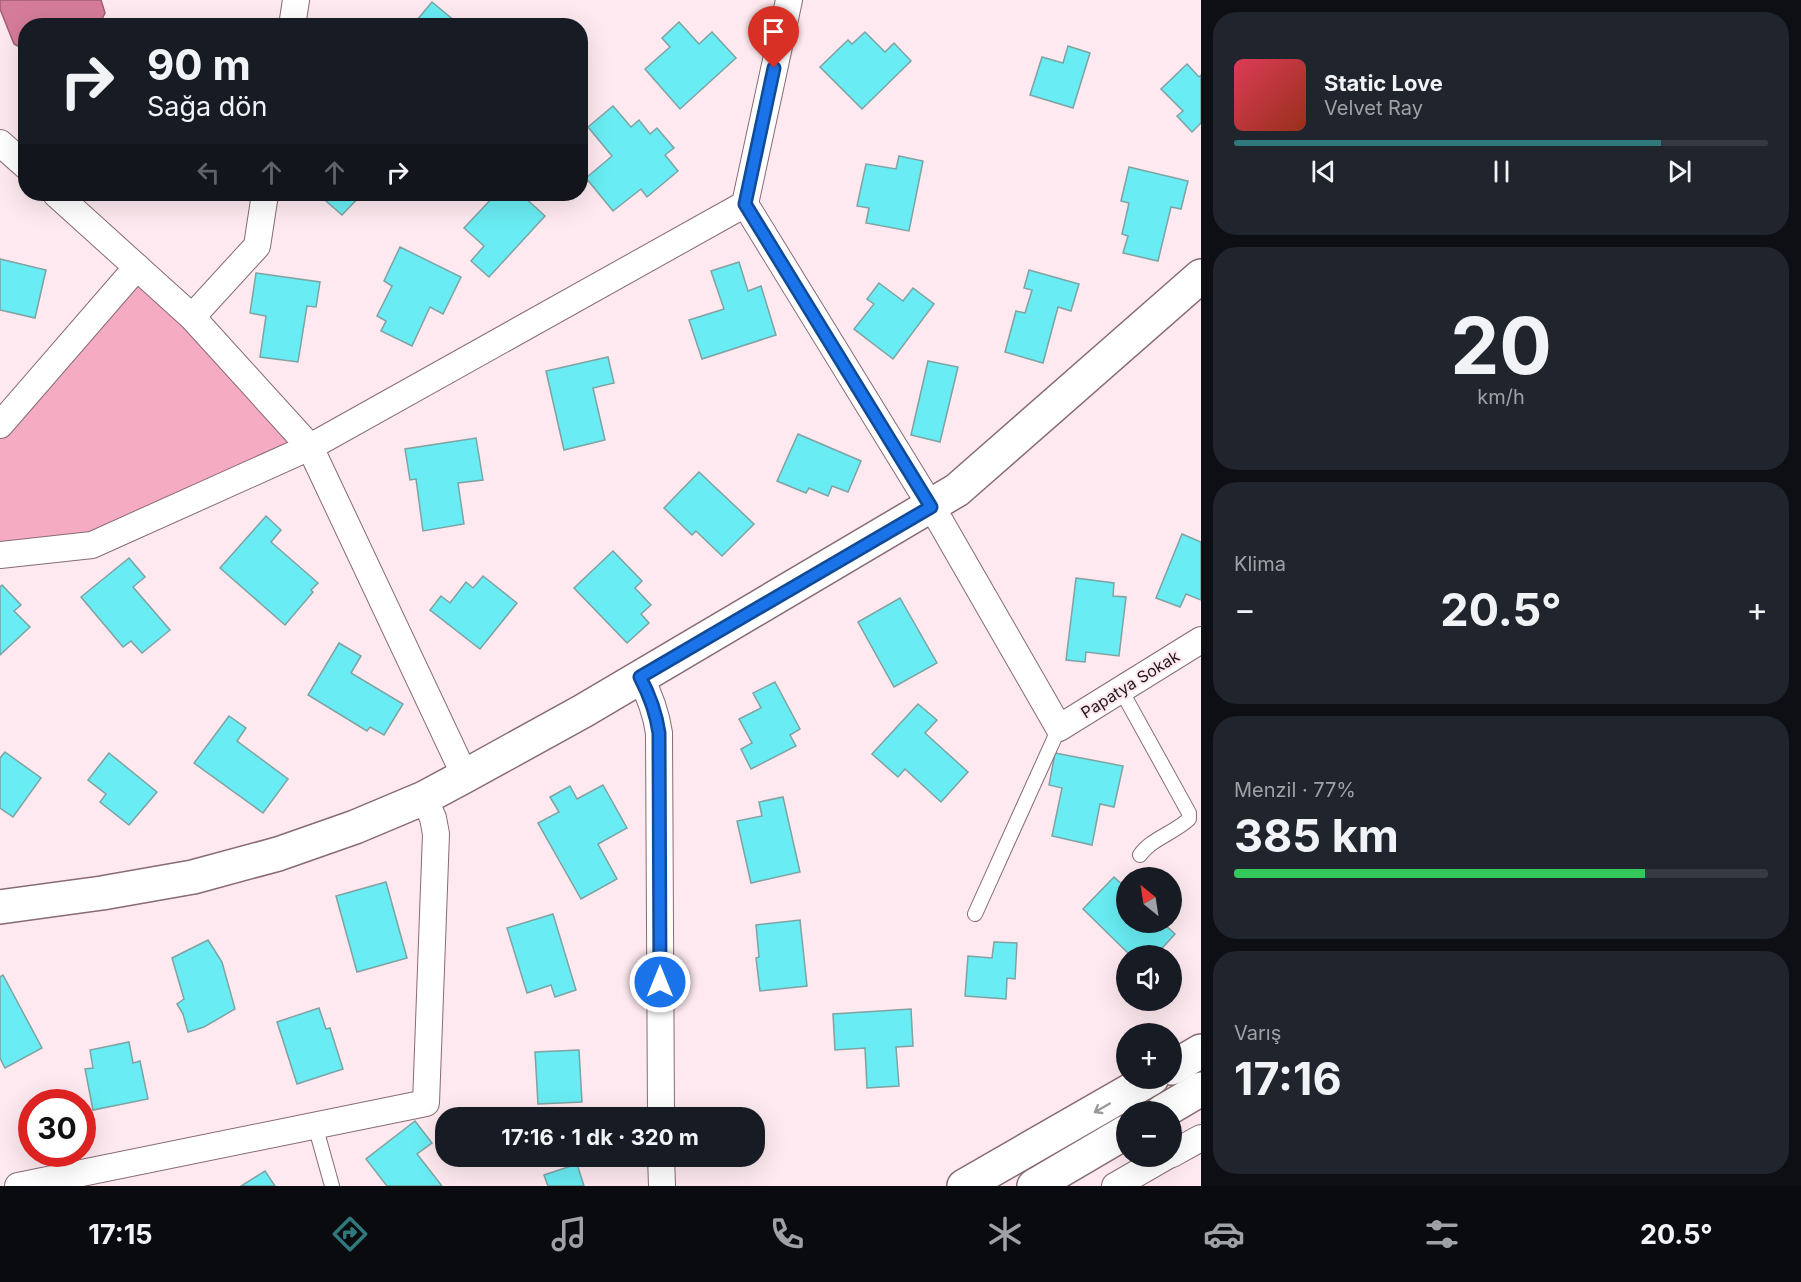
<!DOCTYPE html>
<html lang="tr">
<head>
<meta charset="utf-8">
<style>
	body { margin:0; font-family:Inter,sans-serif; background:#20242c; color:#f1f3f6; height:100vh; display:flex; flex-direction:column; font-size:22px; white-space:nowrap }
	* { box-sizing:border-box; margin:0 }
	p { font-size:20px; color:#9ea1a6 }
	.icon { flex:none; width:33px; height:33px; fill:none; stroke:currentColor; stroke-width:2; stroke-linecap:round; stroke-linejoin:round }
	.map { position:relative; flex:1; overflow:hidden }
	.side { display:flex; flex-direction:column; gap:12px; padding:12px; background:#0d0f14; width:600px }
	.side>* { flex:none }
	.guide { position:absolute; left:18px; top:18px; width:570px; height:183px; border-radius:24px; box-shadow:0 6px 24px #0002; background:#171b24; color:#f1f3f6; overflow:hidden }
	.needle { width:39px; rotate:330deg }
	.controls { position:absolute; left:1116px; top:867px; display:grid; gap:12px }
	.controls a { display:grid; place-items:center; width:66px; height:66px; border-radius:50%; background:#171b24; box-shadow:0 6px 24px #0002; font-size:30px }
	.speed { position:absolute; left:18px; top:1089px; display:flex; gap:12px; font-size:30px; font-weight:700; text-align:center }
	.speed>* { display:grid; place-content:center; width:78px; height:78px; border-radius:50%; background:#171b24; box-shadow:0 6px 24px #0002; line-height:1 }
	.speed .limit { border:9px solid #d22; background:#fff; color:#111 }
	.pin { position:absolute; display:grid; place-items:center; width:51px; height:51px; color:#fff; margin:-62px -26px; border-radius:50% 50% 50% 0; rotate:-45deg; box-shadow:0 0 6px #0007 }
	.pin .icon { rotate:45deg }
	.me { position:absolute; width:66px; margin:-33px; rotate:0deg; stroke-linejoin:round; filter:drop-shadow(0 0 4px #0008) }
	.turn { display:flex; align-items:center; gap:21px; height:126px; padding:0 30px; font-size:27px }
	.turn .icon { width:78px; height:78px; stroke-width:2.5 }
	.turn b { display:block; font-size:42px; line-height:51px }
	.lanes { display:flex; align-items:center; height:57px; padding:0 30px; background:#0003; justify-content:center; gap:30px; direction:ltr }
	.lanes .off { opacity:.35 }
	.big { font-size:45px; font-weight:700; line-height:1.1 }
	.side .tile { flex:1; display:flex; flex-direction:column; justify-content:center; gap:9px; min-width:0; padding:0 21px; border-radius:24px; background:#20242c }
	.side .dial { align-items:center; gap:0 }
	.dial b { font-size:78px; line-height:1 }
	.song { display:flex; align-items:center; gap:18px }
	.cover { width:72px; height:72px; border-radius:9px; background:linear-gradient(135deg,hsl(350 70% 55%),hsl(10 70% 35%)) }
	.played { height:6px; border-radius:3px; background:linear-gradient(90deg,#2f787c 80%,#363941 80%) }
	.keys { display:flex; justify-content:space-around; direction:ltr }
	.heat { display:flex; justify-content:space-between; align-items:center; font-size:33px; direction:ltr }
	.charge { height:9px; border-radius:4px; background:linear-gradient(90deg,#34c759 77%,#363941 0) }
	.trip { position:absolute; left:435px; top:1107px; width:330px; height:60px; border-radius:24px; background:#171b24; box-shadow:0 6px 24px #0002; font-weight:700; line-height:60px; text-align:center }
	.menu { display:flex; height:96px; justify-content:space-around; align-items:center; background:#090b0e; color:#9ea1a6 }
	.menu .icon { width:42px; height:42px }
	.menu .on { color:#2f787c }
	.menu b { font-size:27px; color:#f1f3f6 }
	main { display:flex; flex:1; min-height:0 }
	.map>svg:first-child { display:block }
	.green { fill:#f5acc3 }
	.water { fill:#d57c9a; stroke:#a05e74; stroke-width:1.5 }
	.building { fill:#69ecf3; stroke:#7fa2a3; stroke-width:1.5 }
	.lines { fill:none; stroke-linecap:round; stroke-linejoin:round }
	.lane-casing { stroke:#886b74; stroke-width:16 }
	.street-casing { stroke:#886b74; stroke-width:28 }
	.secondary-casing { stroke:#886b74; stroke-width:36 }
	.lane { stroke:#fff; stroke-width:14 }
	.street { stroke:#fff; stroke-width:26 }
	.secondary { stroke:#fff; stroke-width:33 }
	.oneway { stroke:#9c9798 }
	.route-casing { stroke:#114b97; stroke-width:15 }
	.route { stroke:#1a73e8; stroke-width:10 }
	.labels { text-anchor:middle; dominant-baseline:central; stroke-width:4.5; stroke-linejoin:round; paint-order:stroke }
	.street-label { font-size:16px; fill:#23181b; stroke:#fde9ef }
</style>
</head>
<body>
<main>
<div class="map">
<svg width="1201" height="1186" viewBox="0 0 1201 1186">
	<rect width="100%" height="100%" fill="#fde9ef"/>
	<polygon class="green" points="137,267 310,447 92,545 0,555 0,425"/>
	<polygon class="water" points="0,0 101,0 105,13 99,25 26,26 25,50 14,44 0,9"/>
	<g class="building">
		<polygon points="432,2 461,26 412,26"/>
		<polygon points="679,22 699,44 712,32 736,58 680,109 645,69 670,47 662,38"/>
		<polygon points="865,32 885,52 894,43 911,61 862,109 820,67 848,40 852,44"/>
		<polygon points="1068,46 1090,53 1073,108 1030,95 1042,57 1063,63"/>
		<polygon points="1187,64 1199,77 1201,75 1201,123 1192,132 1177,116 1183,111 1161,89"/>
		<polygon points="613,106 631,127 639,120 650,134 657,128 674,148 665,155 678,171 647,197 641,189 613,211 586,178 612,156 588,127"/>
		<polygon points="899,156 923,161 909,231 866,223 869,208 857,206 866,164 896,169"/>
		<polygon points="1129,167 1188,181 1181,209 1171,207 1158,261 1123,253 1128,236 1122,234 1129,203 1121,201"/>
		<polygon points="318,194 362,194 342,215"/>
		<polygon points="496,194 521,194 545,216 489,277 471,261 484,246 464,228"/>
		<polygon points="400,247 461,277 443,314 430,307 412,346 381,331 386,321 377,316 392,286 384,281"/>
		<polygon points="0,259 46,270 35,318 0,310"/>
		<polygon points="739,262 748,291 761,286 776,335 702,359 689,320 724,309 711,271"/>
		<polygon points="1029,270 1079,284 1071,311 1058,307 1043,363 1005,352 1016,311 1025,313 1032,290 1024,288"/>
		<polygon points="256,273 320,282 316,307 307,306 298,362 260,357 266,316 250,313"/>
		<polygon points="879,283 903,301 913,288 934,304 893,359 854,329 874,304 867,299"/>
		<polygon points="608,357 614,383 593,388 605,440 564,450 546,371"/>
		<polygon points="928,361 958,367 940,442 911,435"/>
		<polygon points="798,434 861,461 848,492 832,486 828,496 809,488 806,493 777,481"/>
		<polygon points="476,438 483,480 458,483 464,524 423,531 416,479 410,480 405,449"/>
		<polygon points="699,472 754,524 722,556 696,531 692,535 664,508"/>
		<polygon points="266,516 281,530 271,542 318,583 311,590 313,592 285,625 220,568"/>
		<polygon points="1182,534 1201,542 1201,600 1186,594 1180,607 1156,598"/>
		<polygon points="613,551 642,581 635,588 651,605 641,614 649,623 627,643 574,588"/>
		<polygon points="129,558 145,577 133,587 170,630 142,653 131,641 123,647 81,597"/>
		<polygon points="483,576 517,603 480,649 430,610 441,596 450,603 466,582 473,588"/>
		<polygon points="1076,578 1114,583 1113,596 1126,597 1119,656 1086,652 1085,662 1066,660"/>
		<polygon points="2,585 21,605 14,611 30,627 0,655 0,587"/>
		<polygon points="900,598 937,663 894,687 858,622"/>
		<polygon points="339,643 361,656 351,673 403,704 384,735 370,727 367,731 308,695"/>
		<polygon points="775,682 800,729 790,735 796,746 751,769 741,749 752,743 739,719 761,708 753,693"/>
		<polygon points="918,704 937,720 925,733 968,772 941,802 905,769 898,777 872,754"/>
		<polygon points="229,716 246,728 237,741 288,779 263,813 194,763"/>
		<polygon points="5,752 41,778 13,817 0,808 0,758"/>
		<polygon points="109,753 157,792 129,825 100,802 106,794 88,780"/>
		<polygon points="1055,753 1123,766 1114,807 1100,804 1092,845 1052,836 1062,788 1049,785"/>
		<polygon points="603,785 627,828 598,844 617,879 581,899 538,823 559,812 550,797 570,786 577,799"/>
		<polygon points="783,797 800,872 751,883 737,821 762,816 759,802"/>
		<polygon points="1114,877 1126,888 1126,922 1162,922 1175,934 1155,956 1144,956 1139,951 1135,956 1131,956 1083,909"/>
		<polygon points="386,882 407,958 357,972 336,896"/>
		<polygon points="553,914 576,990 555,997 551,985 527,993 507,928"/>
		<polygon points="800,920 807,986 760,991 756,958 759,957 756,925"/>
		<polygon points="208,940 222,962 235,1009 204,1027 188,1032 183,1014 177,1004 184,999 172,958"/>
		<polygon points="994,942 1017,943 1015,979 1007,978 1006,999 965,996 968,956 992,958"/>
		<polygon points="3,975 42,1048 5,1068 0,1058 0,977"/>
		<polygon points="319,1008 326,1029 330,1028 343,1069 297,1084 277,1022"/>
		<polygon points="911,1009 913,1046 896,1047 899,1086 867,1088 865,1048 835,1050 833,1014"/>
		<polygon points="129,1042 133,1063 140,1061 148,1099 93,1110 85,1069 93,1068 90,1050"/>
		<polygon points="579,1050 582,1102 538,1104 535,1052"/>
		<polygon points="415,1121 432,1143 417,1154 442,1186 387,1186 366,1159"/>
		<polygon points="577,1164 584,1186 548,1186 544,1175"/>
		<polygon points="265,1171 275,1186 241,1186"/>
	</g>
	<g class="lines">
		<g class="lane-casing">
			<g id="lane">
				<path d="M 1121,690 L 1189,813 L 1189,819 C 1174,833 1151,839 1140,855"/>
				<polyline points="975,914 1059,728"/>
				<polyline points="315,1125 332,1186"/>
			</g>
		</g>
		<g class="street-casing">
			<g id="street">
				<polyline points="292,26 296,0"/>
				<polyline points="0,143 26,166"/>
				<polyline points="56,194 192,317 310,447 465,776"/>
				<polyline points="745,204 940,521 1059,728 1201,640"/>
				<polyline points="192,317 257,246 265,194"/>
				<polyline points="0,425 137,267"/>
				<polyline points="0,555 92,545 310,447 745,204 789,0"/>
				<path d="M 640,677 C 650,696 656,712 659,733 L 661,1118"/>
				<polyline points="1172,1154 1201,1138"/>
				<polyline points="661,1156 662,1186"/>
				<polyline points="18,1186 426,1103 436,834 433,818 424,798"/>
				<polyline points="1115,1186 1167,1156"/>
			</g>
		</g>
		<g class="secondary-casing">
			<g id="secondary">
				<polyline points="0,907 102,893 193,877 278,854 355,827 424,798 465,776 583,711 957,490 1201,276"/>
				<polyline points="1172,1068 1201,1051"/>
				<polyline points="1162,1112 1201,1089"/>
				<polyline points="964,1186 1152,1078"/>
				<polyline points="1034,1186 1126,1132"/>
			</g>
		</g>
		<use href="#lane" class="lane"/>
		<use href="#street" class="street"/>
		<use href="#secondary" class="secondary"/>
	</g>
	<defs><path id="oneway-shaft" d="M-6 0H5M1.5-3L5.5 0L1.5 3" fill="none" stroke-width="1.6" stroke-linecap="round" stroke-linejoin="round" transform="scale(1.5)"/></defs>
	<use class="oneway" href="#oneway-shaft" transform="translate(1102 1108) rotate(150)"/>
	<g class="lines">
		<g class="route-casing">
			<path id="route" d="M 660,982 L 659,733 C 656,712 650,696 640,677 L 931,507 L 745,204 L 774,68"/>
		</g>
		<use href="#route" class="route"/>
	</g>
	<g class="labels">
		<g class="street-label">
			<text transform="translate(1130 684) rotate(-32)">Papatya Sokak</text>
		</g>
	</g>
</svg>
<div class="controls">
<a><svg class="needle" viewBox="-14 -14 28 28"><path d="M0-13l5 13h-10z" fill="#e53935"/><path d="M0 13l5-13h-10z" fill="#9ea1a6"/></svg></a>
<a><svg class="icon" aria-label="sound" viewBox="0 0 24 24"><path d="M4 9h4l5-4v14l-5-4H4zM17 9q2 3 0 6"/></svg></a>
<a>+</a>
<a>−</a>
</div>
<div class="speed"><div class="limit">30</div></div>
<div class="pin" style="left:774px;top:68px;background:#d93025"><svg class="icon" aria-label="arrive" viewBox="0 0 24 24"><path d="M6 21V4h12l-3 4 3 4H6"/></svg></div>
<svg class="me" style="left:660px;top:982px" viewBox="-20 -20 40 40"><circle r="17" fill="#1a73e8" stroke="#fff" stroke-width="3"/><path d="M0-11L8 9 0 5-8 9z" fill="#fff"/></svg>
<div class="trip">17:16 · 1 dk · 320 m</div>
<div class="guide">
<div class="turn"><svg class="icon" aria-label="right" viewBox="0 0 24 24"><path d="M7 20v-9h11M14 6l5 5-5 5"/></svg><div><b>90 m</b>Sağa dön</div></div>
<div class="lanes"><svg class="icon off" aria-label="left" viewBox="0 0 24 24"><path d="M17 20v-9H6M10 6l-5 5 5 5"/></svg><svg class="icon off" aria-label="ahead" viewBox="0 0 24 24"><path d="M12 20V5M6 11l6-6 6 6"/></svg><svg class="icon off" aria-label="ahead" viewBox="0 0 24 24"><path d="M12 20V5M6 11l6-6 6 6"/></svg><svg class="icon" aria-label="right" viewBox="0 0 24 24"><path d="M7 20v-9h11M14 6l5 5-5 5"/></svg></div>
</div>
</div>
<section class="side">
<div class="tile">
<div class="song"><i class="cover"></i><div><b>Static Love</b><p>Velvet Ray</p></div></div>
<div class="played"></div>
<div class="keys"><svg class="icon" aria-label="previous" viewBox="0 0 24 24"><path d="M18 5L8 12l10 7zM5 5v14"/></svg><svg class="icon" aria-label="pause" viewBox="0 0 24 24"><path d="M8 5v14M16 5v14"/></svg><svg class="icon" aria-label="next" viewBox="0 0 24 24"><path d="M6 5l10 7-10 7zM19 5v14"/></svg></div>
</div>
<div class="tile dial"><b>20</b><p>km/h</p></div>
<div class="tile"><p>Klima</p>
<div class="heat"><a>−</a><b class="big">20.5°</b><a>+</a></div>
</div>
<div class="tile"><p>Menzil · 77%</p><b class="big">385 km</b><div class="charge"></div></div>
<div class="tile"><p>Varış</p><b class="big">17:16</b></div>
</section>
</main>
<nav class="menu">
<b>17:15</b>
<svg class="icon on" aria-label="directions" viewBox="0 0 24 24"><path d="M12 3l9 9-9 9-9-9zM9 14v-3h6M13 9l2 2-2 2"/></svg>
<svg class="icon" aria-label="music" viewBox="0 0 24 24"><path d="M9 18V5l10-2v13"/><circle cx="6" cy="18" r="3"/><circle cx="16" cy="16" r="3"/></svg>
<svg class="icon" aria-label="phone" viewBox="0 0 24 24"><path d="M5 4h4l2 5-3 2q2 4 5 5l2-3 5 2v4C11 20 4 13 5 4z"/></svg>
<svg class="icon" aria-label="climate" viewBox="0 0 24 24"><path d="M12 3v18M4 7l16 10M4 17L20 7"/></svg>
<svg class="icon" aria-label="car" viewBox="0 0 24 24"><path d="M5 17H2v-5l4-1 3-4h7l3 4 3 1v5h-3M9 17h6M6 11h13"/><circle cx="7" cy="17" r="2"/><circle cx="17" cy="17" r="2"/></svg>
<svg class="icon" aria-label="filters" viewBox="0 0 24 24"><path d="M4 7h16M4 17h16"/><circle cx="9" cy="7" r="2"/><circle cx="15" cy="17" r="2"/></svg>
<b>20.5°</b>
</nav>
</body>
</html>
